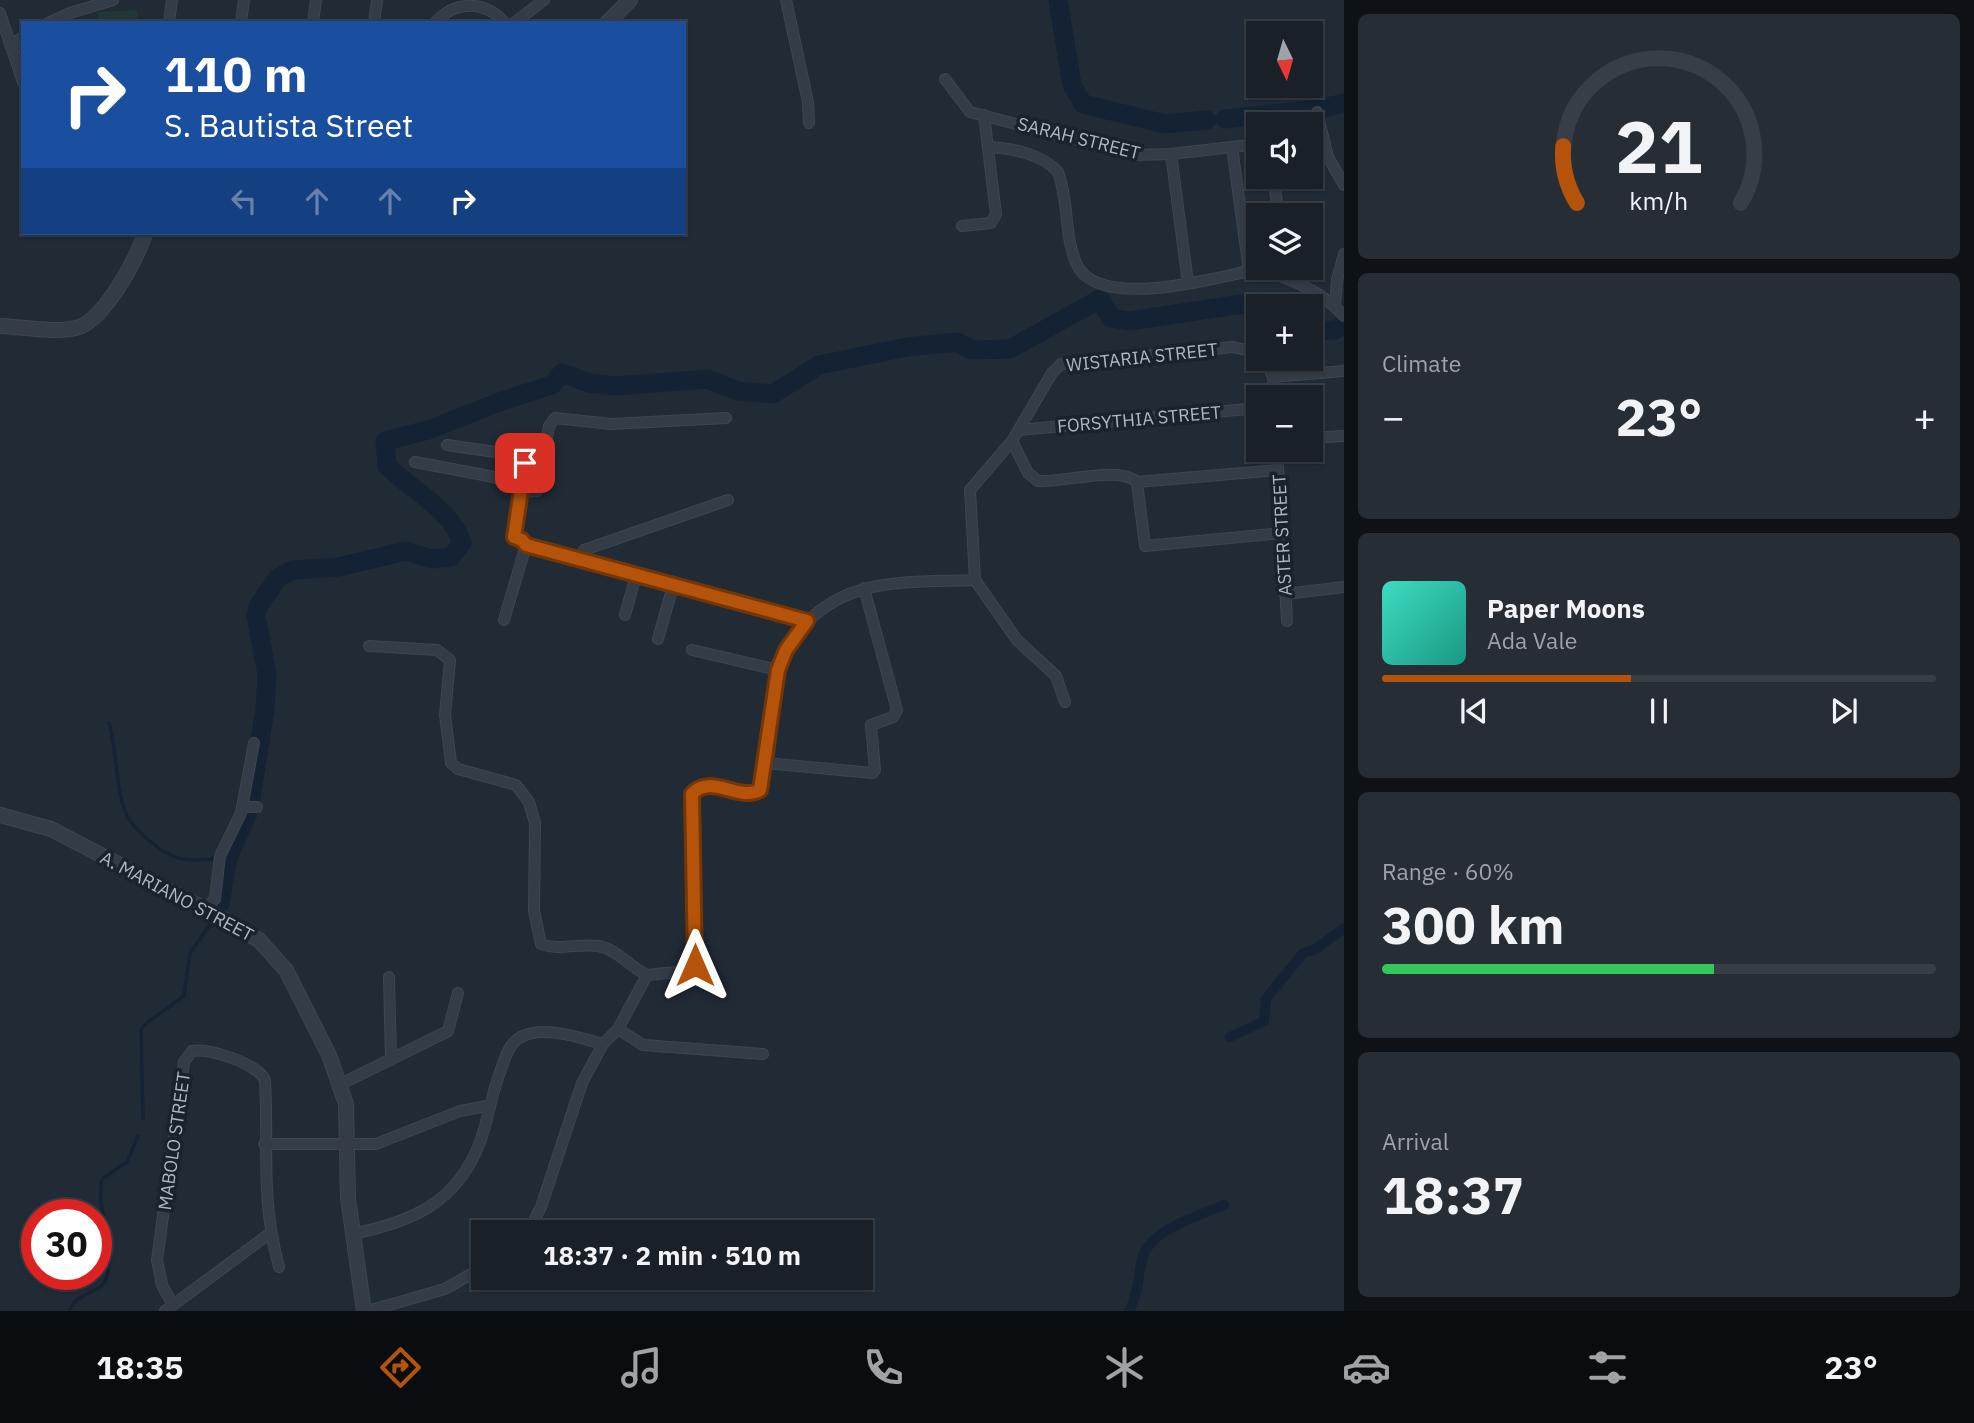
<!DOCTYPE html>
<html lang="en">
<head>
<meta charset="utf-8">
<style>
	body { margin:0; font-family:"IBM Plex Sans",sans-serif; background:#262d34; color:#f1f3f6; height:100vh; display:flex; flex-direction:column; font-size:26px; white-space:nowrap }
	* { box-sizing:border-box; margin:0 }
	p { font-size:23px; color:#9fa3a8 }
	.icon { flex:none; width:38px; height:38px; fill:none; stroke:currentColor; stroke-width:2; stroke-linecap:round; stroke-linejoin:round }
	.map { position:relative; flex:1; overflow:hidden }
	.drawer { display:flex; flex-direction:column; gap:14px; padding:14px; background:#0e1216; width:630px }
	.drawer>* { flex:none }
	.banner { position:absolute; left:21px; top:21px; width:665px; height:214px; border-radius:0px; box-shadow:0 2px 5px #0004,0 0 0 2px #373e45; background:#1a4fa0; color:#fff; overflow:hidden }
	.needle { width:46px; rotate:175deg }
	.controls { position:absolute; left:1246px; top:21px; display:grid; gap:14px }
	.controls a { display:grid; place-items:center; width:77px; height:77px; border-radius:0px; background:#192028; box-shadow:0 2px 5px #0004,0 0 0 2px #373e45; font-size:35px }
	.speed { position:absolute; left:21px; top:1199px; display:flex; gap:14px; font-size:35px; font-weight:700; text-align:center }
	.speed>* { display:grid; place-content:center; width:91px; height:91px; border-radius:50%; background:#192028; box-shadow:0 2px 5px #0004,0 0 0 2px #373e45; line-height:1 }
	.speed .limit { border:10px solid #d22; background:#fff; color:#111 }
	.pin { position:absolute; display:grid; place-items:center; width:60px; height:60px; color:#fff; margin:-30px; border-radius:14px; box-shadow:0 4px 10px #0006 }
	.me { position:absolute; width:77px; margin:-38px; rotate:0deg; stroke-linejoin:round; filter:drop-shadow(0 0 5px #0008) }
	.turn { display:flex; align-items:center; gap:24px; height:147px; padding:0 28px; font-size:32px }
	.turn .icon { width:91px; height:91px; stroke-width:2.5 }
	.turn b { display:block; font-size:49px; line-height:60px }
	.lanes { display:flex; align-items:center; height:66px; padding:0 28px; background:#0003; justify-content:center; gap:35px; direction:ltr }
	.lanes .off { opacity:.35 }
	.big { font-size:52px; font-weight:700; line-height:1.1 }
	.drawer .card { flex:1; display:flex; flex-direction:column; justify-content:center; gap:10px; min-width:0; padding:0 24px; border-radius:10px; background:#262d34 }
	.drawer .dial { align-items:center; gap:0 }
	.dial svg { height:182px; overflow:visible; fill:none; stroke:#373e45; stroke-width:7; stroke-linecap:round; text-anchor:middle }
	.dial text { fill:#f1f3f6; stroke:none }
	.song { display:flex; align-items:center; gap:21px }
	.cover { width:84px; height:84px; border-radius:10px; background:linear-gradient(135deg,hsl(170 70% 55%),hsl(170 70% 35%)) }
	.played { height:7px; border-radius:4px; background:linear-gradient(90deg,#b45309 45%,#373e45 45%) }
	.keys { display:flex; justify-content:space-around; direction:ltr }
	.heat { display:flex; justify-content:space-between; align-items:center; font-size:38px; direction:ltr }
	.charge { height:10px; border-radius:5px; background:linear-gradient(90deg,#34c759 60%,#373e45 0) }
	.trip { position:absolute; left:471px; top:1220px; width:402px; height:70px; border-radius:0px; background:#192028; box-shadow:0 2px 5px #0004,0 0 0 2px #373e45; font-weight:700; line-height:70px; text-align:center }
	.tabs { display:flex; height:112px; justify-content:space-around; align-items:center; background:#0a0d10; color:#9fa3a8 }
	.tabs .icon { width:49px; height:49px }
	.tabs .active { color:#b45309 }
	.tabs b { font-size:32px; color:#f1f3f6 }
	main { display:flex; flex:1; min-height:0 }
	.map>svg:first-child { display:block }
	.green { fill:#223637 }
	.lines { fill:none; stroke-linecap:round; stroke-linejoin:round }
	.stream { stroke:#152233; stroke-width:3.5 }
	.canal { stroke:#152233; stroke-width:10 }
	.river { stroke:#152233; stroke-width:19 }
	.minor-casing { stroke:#3d4651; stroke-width:12 }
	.tertiary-casing { stroke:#3d4651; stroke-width:16 }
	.minor { stroke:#343d47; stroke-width:10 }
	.tertiary { stroke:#343d47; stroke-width:14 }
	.route-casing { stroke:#753606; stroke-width:18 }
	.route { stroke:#b45309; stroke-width:12 }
	.labels { text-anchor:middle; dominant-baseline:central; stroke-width:7; stroke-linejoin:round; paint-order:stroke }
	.street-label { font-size:18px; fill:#aeb7c4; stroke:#1a222b }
</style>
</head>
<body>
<main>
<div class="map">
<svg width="1344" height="1311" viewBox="0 0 1344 1311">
	<rect width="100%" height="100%" fill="#212b36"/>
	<polygon class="green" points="137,10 138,23 99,23 98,12"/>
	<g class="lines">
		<g class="stream">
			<path d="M 109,723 C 117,749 116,800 129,819 C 134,828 145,837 152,843 C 173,860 187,862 213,859"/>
			<polyline points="143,1118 141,1031 144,1025 184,996 190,953 214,919"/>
			<path d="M 70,1311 C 74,1292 100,1295 106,1279 C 118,1246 95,1211 102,1179 L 127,1162 L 138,1136"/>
		</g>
		<g class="canal">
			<polyline points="1230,1037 1264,1021 1266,999 1303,953 1314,950 1344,928"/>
			<path d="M 1129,1311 C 1141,1291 1137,1262 1147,1248 C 1162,1226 1201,1215 1224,1205"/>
		</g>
		<g class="river">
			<polyline points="1058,0 1072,85 1083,104 1165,124 1207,120"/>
			<polyline points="1225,119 1319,109 1344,103"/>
			<polyline points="1311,331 1335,330 1344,325"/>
			<path d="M 222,858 L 228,857 L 249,811 L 265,709 L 267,674 L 256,616 L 258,606 L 278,578 L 292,570 L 339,567 L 405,551 L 432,559 L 451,557 L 462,543 C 451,508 412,491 387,466 L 385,441 L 428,430 L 502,401 L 552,385 L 562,373 L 589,383 L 616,386 L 707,379 L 738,391 L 773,394 L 819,365 L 907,347 L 957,342 L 972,350 L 1010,349 L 1100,299 L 1111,318 L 1129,321 L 1262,301 L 1272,306"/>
			<polyline points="220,904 228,857"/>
		</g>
		<g class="minor-casing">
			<g id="minor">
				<polyline points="786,0 808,102 809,123"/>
				<polyline points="0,13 23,82"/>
				<polyline points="48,23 70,13 113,0"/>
				<polyline points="169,23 172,0"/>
				<polyline points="241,23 244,0"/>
				<polyline points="313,23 316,0"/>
				<polyline points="374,23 377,0"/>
				<path d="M 435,23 C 455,0 485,0 505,23"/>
				<polyline points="514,23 544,0"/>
				<polyline points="10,45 23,37"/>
				<polyline points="945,79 970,112 1134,155 1171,154 1258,144"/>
				<polyline points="1317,112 1328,157 1344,185"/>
				<path d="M 988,147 C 1012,148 1042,154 1058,172 C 1069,201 1064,234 1076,263 C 1096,311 1210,279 1249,271 C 1282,272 1322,291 1344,316"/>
				<polyline points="1232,147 1249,271"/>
				<polyline points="1171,154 1188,283"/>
				<polyline points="1273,177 1279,215"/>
				<polyline points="962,226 991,223 996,214 984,115"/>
				<polyline points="1335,306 1337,280 1344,254"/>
				<polyline points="1265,359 1273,377 1274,397"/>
				<polyline points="1273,377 1344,371"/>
				<polyline points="1019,430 1258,408"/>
				<polyline points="1311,438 1344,436"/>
				<path d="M 1012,441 L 1028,473 L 1038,481 C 1064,483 1118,465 1137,482 L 1278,470"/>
				<path d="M 447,445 L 523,456 C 533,480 512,512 514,537 L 522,540 L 526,545 L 807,621"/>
				<polyline points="1277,450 1287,621"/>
				<polyline points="415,462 494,477 521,492 537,491 549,426 555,418 611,424 726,418"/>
				<polyline points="1137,482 1145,546 1282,533"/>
				<polyline points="580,560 584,550 728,500"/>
				<polyline points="1285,594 1344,587"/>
				<polyline points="625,615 636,575"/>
				<polyline points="504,620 526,545"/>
				<polyline points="658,639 673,586"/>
				<path d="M 369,646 L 437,650 L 450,660 L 445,715 L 451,763 L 458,769 L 516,785 L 529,802 L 535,823 L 534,911 L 541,944 C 559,951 579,943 598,946 C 617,949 630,967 647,975 L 618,1029 L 603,1044 L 582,1083 L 541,1207 L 528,1232"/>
				<polyline points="692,650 778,670"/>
				<polyline points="1065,702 1056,676 1017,640 975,580 970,490 1012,441 1052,373 1061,364 1233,347 1258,353"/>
				<polyline points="765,763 873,773 875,770 871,725 893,717 897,710 864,588"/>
				<polyline points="242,807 257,807"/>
				<polyline points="205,910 215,899 220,856 241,813 254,743"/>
				<path d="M 647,975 L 687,971 L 695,965 L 692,794 C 711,773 739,802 760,790 C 773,758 772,709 777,674 C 779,660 788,647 796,636 C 839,575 908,583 975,580"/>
				<polyline points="389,977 391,1060"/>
				<polyline points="618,1029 643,1045 763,1054"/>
				<polyline points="341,1084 448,1031 458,993"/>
				<polyline points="264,1144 376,1144 460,1111 487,1106"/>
				<path d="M 352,1234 C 412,1222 457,1203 480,1142 C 488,1120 491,1097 499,1075 C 504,1062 507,1046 519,1038 C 542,1024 580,1038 603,1044"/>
				<path d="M 173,1305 L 162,1285 L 157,1260 L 184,1062 L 192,1051 C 208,1047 258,1064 265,1080 C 269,1149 260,1197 279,1267"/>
				<polyline points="165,1311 269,1234"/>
				<polyline points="368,1311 445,1289 483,1267"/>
			</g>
		</g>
		<g class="tertiary-casing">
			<g id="tertiary">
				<polyline points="607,23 630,0"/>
				<path d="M 0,326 C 24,327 53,333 76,328 C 103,322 138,258 145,233"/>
				<polyline points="0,815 51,829 220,917 259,940 286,970 329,1055 346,1104 348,1198 364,1311"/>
			</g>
		</g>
		<use href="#minor" class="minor"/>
		<use href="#tertiary" class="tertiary"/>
	</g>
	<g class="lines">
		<g class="route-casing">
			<path id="route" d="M 525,463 L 514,537 L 522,540 L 526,545 L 807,621 L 786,650 L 778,670 L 760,790 C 739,802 710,773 692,794 L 695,965"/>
		</g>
		<use href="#route" class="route"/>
	</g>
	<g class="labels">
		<g class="street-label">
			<text transform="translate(1079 138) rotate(14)">SARAH STREET</text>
			<text transform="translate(1142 357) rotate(-6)">WISTARIA STREET</text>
			<text transform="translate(1139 419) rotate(-5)">FORSYTHIA STREET</text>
			<text transform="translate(1282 535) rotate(-93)">ASTER STREET</text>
			<text transform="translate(177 896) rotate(28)">A. MARIANO STREET</text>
			<text transform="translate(174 1141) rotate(-82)">MABOLO STREET</text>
		</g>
	</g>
</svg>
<div class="controls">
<a><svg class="needle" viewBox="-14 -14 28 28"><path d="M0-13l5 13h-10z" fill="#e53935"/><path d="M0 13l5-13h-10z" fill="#9fa3a8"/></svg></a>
<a><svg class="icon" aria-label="sound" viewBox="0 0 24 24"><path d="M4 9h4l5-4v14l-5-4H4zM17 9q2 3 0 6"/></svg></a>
<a><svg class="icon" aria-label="layers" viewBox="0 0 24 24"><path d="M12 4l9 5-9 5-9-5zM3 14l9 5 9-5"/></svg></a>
<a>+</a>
<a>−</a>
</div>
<div class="speed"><div class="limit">30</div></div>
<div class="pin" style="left:525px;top:463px;background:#d93025"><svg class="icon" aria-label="arrive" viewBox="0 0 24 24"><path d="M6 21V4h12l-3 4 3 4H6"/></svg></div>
<svg class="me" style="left:695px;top:965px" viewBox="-20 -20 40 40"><path d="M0-17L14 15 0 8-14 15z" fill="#b45309" stroke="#fff" stroke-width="4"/></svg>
<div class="trip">18:37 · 2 min · 510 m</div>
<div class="banner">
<div class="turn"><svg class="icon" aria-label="right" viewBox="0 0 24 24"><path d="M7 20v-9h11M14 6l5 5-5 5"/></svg><div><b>110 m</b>S. Bautista Street</div></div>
<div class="lanes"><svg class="icon off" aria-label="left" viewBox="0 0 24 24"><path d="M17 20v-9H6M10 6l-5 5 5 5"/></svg><svg class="icon off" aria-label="ahead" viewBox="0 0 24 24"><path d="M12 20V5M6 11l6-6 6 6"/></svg><svg class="icon off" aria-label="ahead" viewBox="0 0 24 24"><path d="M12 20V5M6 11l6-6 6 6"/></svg><svg class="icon" aria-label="right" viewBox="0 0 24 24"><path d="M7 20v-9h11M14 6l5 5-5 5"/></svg></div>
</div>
</div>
<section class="drawer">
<div class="card dial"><svg viewBox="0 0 100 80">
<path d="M14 69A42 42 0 1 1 86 69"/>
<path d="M14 69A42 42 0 0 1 8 44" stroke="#b45309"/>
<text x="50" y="56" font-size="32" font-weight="700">21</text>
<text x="50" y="72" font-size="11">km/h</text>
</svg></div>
<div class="card"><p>Climate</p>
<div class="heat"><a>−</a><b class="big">23°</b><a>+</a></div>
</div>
<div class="card">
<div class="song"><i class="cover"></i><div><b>Paper Moons</b><p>Ada Vale</p></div></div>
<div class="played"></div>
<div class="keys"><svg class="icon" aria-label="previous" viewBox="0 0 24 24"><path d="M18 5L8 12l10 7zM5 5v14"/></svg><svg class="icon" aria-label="pause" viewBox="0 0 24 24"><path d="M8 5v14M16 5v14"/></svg><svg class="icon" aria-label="next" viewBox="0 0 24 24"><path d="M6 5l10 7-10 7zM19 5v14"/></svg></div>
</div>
<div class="card"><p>Range · 60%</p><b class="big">300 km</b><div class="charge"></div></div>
<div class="card"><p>Arrival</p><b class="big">18:37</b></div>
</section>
</main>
<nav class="tabs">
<b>18:35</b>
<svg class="icon active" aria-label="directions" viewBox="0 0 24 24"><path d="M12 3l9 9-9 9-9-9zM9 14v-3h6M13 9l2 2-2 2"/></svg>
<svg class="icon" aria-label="music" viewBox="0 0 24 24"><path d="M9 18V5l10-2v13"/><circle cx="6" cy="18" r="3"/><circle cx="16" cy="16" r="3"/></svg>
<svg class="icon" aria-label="phone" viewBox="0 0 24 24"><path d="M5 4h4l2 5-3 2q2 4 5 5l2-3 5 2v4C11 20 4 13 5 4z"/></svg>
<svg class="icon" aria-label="climate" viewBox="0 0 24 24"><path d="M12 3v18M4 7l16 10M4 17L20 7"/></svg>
<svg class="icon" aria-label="car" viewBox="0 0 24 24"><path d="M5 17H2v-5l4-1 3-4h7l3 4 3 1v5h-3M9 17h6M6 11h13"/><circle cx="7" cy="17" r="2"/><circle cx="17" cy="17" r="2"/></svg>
<svg class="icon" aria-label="filters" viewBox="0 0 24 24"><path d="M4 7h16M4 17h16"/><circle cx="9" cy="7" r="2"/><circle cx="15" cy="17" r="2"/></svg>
<b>23°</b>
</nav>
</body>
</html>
